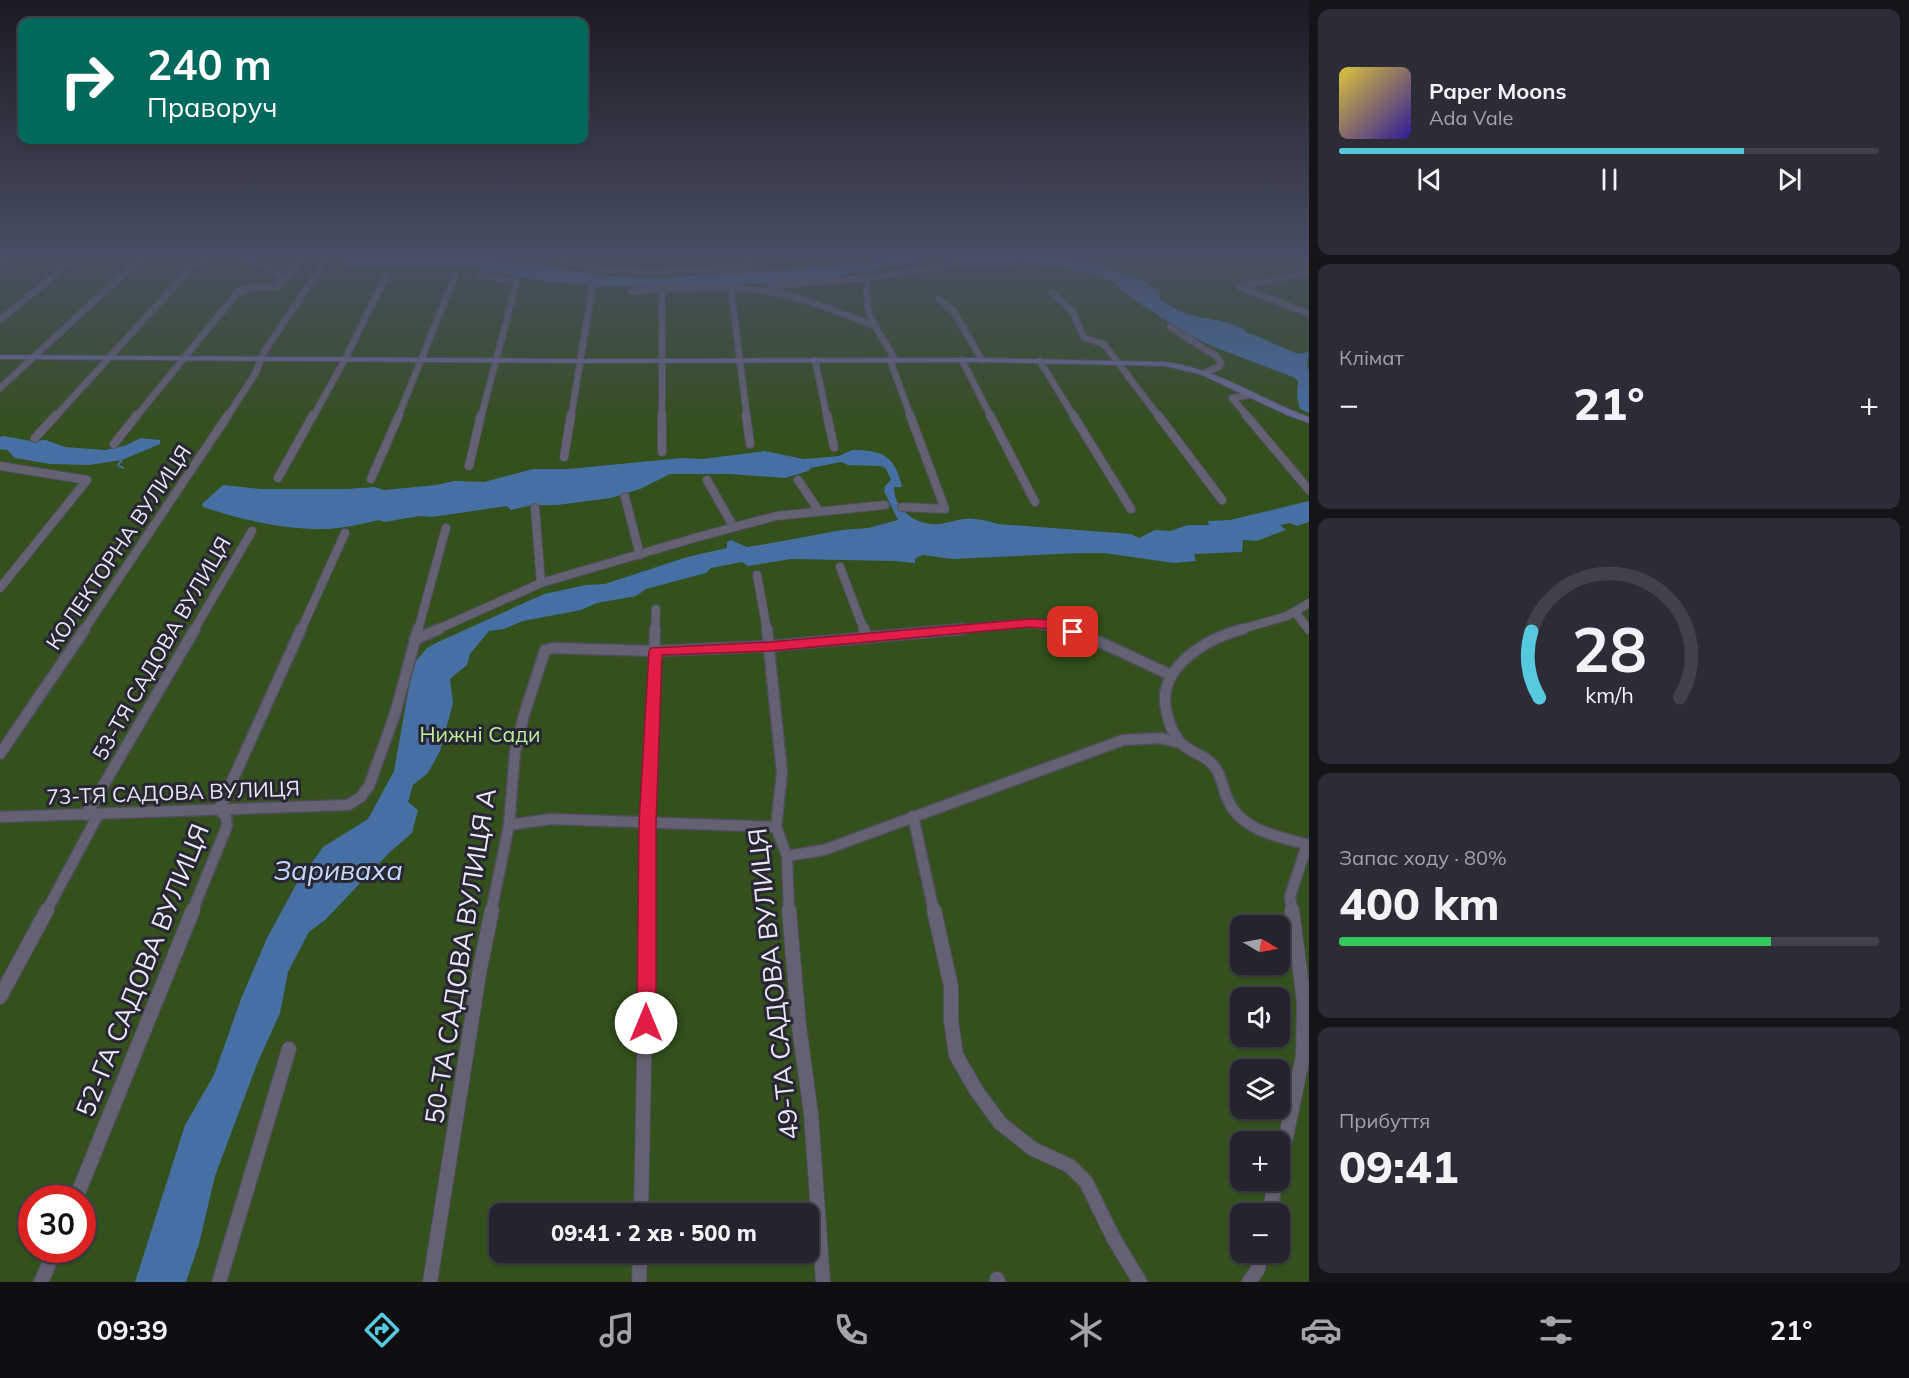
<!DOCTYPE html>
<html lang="uk">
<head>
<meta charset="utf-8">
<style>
	body { margin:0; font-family:Mulish,sans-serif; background:#2d2c36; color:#f1f3f6; height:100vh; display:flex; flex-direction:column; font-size:22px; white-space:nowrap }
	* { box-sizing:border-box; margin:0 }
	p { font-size:20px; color:#a3a4aa }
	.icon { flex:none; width:33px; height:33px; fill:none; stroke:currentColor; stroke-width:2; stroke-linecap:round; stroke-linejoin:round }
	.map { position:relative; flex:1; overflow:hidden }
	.details { display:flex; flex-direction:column; gap:9px; padding:9px; background:#141419; width:600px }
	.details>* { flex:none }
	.top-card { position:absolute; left:18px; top:18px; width:570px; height:126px; border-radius:12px; box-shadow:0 2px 4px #0004,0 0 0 2px #42414a; background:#00695c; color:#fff; overflow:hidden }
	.needle { width:39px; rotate:100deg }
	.buttons { position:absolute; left:1230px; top:915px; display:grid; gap:12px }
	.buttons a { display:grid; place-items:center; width:60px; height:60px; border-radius:12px; background:#25242e; box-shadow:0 2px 4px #0004,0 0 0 2px #42414a; font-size:30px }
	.speed { position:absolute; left:18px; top:1185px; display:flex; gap:12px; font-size:30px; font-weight:700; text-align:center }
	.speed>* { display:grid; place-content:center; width:78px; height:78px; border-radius:50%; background:#25242e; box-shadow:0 2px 4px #0004,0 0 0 2px #42414a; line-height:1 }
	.speed .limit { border:9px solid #d22; background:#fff; color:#111 }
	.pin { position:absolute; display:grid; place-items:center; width:51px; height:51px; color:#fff; margin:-26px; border-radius:12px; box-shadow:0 3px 9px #0006 }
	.me { position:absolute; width:66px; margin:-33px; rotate:0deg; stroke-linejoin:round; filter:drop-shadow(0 0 4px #0008) }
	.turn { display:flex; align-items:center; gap:21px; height:126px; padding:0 30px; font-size:27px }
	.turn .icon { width:78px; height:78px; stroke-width:2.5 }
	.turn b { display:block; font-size:42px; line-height:51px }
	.big { font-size:45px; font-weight:800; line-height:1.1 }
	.details .card { flex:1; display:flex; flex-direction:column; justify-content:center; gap:9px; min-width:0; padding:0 21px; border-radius:12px; background:#2d2c36 }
	.details .dial { align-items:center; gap:0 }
	.dial svg { height:156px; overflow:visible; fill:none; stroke:#42414a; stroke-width:7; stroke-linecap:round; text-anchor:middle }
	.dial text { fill:#f1f3f6; stroke:none }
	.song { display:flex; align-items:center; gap:18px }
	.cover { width:72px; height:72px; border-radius:9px; background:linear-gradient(135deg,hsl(50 70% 55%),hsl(250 70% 35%)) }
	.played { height:6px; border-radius:3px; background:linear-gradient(90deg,#55cadf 75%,#42414a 75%) }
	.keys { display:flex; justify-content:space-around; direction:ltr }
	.heat { display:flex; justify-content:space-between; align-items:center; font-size:33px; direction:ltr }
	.charge { height:9px; border-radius:4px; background:linear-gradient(90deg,#34c759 80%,#42414a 0) }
	.trip { position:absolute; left:489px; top:1203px; width:330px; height:60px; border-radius:12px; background:#25242e; box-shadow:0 2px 4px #0004,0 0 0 2px #42414a; font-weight:800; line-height:60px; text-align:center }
	.dock { display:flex; height:96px; justify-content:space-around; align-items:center; background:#0f0e12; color:#a3a4aa }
	.dock .icon { width:42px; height:42px }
	.dock .active { color:#55cadf }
	.dock b { font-size:27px; color:#f1f3f6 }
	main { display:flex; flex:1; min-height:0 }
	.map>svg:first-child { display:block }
	.green { fill:#33501d; fill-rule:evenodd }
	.water { fill:#466fa3 }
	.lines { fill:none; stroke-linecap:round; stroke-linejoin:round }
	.stream { stroke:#466fa3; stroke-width:2 }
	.street-far3-casing { stroke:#4f4e5b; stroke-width:8 }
	.street-far2-casing { stroke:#4f4e5b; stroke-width:10 }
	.street-far1-casing { stroke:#4f4e5b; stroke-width:13 }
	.street-casing { stroke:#4f4e5b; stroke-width:16 }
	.secondary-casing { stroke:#4f4e5b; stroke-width:2 }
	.street-far3 { stroke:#646272; stroke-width:6 }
	.street-far2 { stroke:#646272; stroke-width:8 }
	.street-far1 { stroke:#646272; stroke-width:10 }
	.street { stroke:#646272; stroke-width:14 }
	.secondary { fill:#696c92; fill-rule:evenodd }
	.route { fill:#e11d48; stroke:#92132f; stroke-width:1.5 }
	.labels { text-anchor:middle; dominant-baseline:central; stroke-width:6; stroke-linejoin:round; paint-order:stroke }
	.street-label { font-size:21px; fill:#eae9f3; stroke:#282634 }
	.park-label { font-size:21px; fill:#bcf19b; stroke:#282634 }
	.near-street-label { font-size:26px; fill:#eae9f3; stroke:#282634 }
	.near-water-label { font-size:27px; font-style:italic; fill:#c2d9f9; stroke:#282634 }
</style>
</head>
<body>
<main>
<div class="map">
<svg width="1309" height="1282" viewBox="0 0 1309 1282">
	<rect width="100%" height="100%" fill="#31303e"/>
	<path class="green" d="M 0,254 L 1309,254 L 1309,1282 L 0,1282 ZM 1240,926 L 1280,926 L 1280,964 L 1240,964 ZM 1240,998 L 1280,998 L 1280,1036 L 1240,1036 ZM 1240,1070 L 1280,1070 L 1280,1108 L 1240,1108 ZM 1240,1142 L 1280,1142 L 1280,1180 L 1240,1180 ZM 32,1198 L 82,1198 L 82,1250 L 32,1250 ZM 500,1214 L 808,1214 L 808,1252 L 500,1252 ZM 1240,1214 L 1280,1214 L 1280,1252 L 1240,1252 Z"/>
	<g class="water">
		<path d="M 342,254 L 476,254 L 603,276 L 662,278 L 832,266 L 910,254 L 1041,254 L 1065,256 L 1100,265 L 1142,280 L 1159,292 L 1160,299 C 1168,305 1176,310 1186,313 C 1205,321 1230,318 1247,332 L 1245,333 L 1254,335 L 1298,354 L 1309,352 L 1307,366 L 1309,370 L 1309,413 L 1300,409 L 1297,397 L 1298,381 L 1293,377 L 1219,349 L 1187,334 L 1130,297 L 1113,282 L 1087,272 L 1013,262 L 959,260 L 913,263 L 816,280 L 676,287 L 598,286 L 544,281 L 473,268 L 352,268 L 343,264 L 339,258 Z"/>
		<polygon points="4,436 31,441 46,440 65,447 105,450 124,446 141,438 160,440 160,444 122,460 89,465 50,464 15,458 7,450 0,449 0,437"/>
		<path d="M 852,450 C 882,450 895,455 902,487 L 894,487 C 894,510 916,526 939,524 C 948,523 957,519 966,519 C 977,518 987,521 998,524 L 1131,534 L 1139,538 L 1155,530 L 1170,531 L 1188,525 L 1209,525 L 1208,521 L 1230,520 L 1309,501 L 1309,522 L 1296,526 L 1290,523 L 1280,525 L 1286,530 L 1256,541 L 1243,540 L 1242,552 L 1194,554 L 1196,561 L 1174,563 L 1104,553 L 1079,553 L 952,559 L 922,555 L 915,559 L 915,563 L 895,561 L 791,559 L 748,566 L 742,562 L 711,568 L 706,573 L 646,589 L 636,596 L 597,603 L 581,610 L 523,621 L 504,629 L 489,631 L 470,654 L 467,665 L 450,679 L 453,703 L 440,751 L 428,773 L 413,785 L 408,802 L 418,810 L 412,833 L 390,852 L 325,920 L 309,932 L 288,972 L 280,1013 L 257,1064 L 215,1176 L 199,1244 L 186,1282 L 135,1282 L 185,1125 L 214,1075 L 241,999 L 267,938 L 297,883 L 323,847 L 368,819 L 394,771 L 412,670 L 416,661 L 427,648 L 436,643 L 544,594 L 586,585 L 605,584 L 687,557 L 727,548 L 727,542 L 731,540 L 747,547 L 760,545 L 842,530 L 868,528 L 898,520 L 884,491 L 885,486 L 891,480 L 886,469 L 881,466 L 848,465 L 841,462 L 811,468 L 808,471 L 785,478 L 729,474 L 670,474 L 640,489 L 611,498 L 557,505 L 532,505 L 511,510 L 507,506 L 432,517 L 419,516 L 385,522 L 379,520 C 362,524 344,528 327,529 C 286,530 242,520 203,507 L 202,504 L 223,485 L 260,489 L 347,489 L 375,487 L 384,490 L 436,485 L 454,481 L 484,482 L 533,469 L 568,469 L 682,458 L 702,459 L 765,451 L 803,459 L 817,458 L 839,456 Z"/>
	</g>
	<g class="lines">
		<polyline class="stream" points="122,460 118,465 123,468"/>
		<g class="street-far3-casing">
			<g id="street-far3">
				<polyline points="215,254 257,261 284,279"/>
				<polyline points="1303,254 1309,259"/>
				<polyline points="1083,255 1088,254"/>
				<path d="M 562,261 C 624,278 687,271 750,266 L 745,254"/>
				<polyline points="0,264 14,254"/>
				<polyline points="480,275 517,281 481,417"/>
				<path d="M 867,278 C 864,324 877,324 895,360"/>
				<polyline points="1240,287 1309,314"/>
				<polyline points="1240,287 1309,272"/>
				<polyline points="662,290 662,417"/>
				<polyline points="731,290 747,417"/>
				<path d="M 631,291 C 677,290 724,284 770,292 C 806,298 841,313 875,326"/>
				<polyline points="772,293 768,289 771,286 867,278 958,264 1012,263"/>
				<polyline points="1052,293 1073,312 1084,338 1104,344 1159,417"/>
				<polyline points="939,299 953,310 982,360"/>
				<polyline points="0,320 80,254"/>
				<polyline points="1170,327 1216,356 1221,363 1220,366 1207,372"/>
				<polyline points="815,360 827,417"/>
				<polyline points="890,360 911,417"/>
				<polyline points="962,360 991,417"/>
				<polyline points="1040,361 1074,417"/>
				<polyline points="0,388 145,254"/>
				<polyline points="55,417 190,269 212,254"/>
				<polyline points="136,417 237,293 253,287 277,287 309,254"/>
				<polyline points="227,417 255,374 264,352 330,254"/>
				<polyline points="313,417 344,361 387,274"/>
				<polyline points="398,417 456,273"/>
				<polyline points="571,417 592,289"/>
				<polyline points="1248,417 1232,398 1251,395"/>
			</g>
		</g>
		<g class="street-far2-casing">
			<g id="street-far2">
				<polyline points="662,415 662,452"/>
				<polyline points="746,415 750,444"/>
				<polyline points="827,415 834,447"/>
				<polyline points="990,415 1035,502"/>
				<polyline points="1073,415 1131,509"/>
				<polyline points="1158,415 1222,500"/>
				<polyline points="1246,415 1309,490"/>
				<polyline points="35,438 56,415"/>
				<polyline points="114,444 137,415"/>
				<polyline points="564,457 571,415"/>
				<polyline points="0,466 87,480 0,588"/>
				<polyline points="469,466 481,415"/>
				<polyline points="278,478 313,415"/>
				<polyline points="371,479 399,415"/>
				<polyline points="707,480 733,526"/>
				<polyline points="798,480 819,511"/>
				<polyline points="625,497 640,555"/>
				<polyline points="902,507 945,509 910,415"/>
				<polyline points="535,508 541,583"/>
				<polyline points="840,567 864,630"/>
				<polyline points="757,575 767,630"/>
				<polyline points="1296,613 1309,630"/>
				<polyline points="84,630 228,415"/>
				<polyline points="194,630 252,531"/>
				<polyline points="301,630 345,533"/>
				<polyline points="418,630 446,528"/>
				<polyline points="436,630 541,583 698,537 776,516 885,505"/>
				<polyline points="655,630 656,609"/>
				<polyline points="947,630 1029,623 1068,630"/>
				<polyline points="1238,630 1287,616 1309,603"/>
			</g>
		</g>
		<g class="street-far1-casing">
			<g id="street-far1">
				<polyline points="767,629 782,773 776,827 787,856 789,912"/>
				<polyline points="864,629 867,638"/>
				<polyline points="1063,629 1102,643 1171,675"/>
				<path d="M 1243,629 C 1206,639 1154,668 1167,714 C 1169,724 1174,735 1181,743 C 1189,752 1203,754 1211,763 C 1222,773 1222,788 1228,800 C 1241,831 1280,837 1309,845"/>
				<polyline points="414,640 439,629"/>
				<polyline points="0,754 85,629"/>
				<polyline points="86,815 195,629"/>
				<polyline points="913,816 934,912"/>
				<polyline points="0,817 348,805 361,797 369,786 395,714 418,629"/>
				<polyline points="509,825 551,819 776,827"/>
				<polyline points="787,856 824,850 1123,740 1160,738 1180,743"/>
				<polyline points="46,912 98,815"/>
				<polyline points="192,912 227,826 226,816 219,810 301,629"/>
				<polyline points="491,912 509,825 515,752 524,715 545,650 553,648 656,651 770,646 963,629"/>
				<polyline points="647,912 655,629"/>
				<polyline points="1292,912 1290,896 1307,845"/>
			</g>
		</g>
		<g class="street-casing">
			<g id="street">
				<polyline points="789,910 799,1026 811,1114 823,1282"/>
				<polyline points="934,910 951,986 951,1020 956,1055 976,1090 1000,1123 1033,1149 1070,1166 1086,1182 1114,1239 1140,1282"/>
				<polyline points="0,997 47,910"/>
				<polyline points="1280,1165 1303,1056 1304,1002 1292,910"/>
				<polyline points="76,1198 193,910"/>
				<polyline points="641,1214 647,910"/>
				<polyline points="1269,1214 1276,1180"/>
				<polyline points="997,1279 998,1282"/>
				<polyline points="41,1282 55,1250"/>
				<polyline points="219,1282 289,1049"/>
				<polyline points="430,1282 480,968 492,910"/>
				<polyline points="639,1282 640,1252"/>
				<polyline points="1249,1282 1258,1269 1261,1252"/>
			</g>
		</g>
		<g class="secondary-casing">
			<path id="secondary" d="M 0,355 L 581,359 L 982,358 L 1165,362 C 1219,369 1259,399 1309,417 L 1309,423 L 1287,415 L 1200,374 L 1165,366 L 982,362 L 581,363 L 0,359 Z"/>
		</g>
		<use href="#street-far3" class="street-far3"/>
		<use href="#street-far2" class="street-far2"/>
		<use href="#street-far1" class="street-far1"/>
		<use href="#street" class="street"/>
		<use href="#secondary" class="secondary"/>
	</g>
	<linearGradient id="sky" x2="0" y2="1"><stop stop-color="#1b1a22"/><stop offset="0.59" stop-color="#484e63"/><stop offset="1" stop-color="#484e63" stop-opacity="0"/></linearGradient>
	<rect width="1309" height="433" fill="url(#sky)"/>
	<polygon class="route" points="1029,619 1051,620 1078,629 1080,632 1073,637 1049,629 1029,627 770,651 662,655 656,824 656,1023 653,1029 646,1032 640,1029 637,1023 639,824 649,651 651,648 770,642"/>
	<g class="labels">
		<g class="street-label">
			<text transform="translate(118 547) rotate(-56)">КОЛЕКТОРНА ВУЛИЦЯ</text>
			<text transform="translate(161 648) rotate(-60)">53-ТЯ САДОВА ВУЛИЦЯ</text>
			<text transform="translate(173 792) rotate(-2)">73-ТЯ САДОВА ВУЛИЦЯ</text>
		</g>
		<g class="park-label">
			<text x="480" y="734">Нижні Сади</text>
		</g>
		<g class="near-street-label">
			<text transform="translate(460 956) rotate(-81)">50-ТА САДОВА ВУЛИЦЯ А</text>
			<text transform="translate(142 970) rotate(-68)">52-ГА САДОВА ВУЛИЦЯ</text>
			<text transform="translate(773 984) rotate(-96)">49-ТА САДОВА ВУЛИЦЯ</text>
		</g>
		<g class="near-water-label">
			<text x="338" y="870">Зариваха</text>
		</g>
	</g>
</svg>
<div class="buttons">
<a><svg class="needle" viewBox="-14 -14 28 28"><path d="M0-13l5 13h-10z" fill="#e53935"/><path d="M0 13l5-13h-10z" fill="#a3a4aa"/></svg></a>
<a><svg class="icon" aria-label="sound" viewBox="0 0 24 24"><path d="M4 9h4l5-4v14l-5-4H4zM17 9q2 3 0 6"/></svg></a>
<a><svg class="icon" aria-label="layers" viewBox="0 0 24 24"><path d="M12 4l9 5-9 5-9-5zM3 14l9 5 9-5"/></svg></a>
<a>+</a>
<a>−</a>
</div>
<div class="speed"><div class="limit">30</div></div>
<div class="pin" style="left:1073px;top:632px;background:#d93025"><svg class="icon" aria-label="arrive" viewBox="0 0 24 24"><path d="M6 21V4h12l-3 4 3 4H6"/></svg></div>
<svg class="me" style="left:646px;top:1023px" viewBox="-20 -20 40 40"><circle r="19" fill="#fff"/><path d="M0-13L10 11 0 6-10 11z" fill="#e11d48"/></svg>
<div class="trip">09:41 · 2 хв · 500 m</div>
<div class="top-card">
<div class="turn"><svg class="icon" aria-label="right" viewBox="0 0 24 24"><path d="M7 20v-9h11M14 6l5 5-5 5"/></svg><div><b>240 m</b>Праворуч</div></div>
</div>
</div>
<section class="details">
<div class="card">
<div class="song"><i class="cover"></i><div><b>Paper Moons</b><p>Ada Vale</p></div></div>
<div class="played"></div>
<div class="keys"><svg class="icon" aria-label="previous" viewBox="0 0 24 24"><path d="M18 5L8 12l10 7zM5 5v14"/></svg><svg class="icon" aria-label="pause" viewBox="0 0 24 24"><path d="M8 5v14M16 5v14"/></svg><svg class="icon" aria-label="next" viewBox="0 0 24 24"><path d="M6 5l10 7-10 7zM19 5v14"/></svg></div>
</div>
<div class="card"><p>Клімат</p>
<div class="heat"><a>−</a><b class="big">21°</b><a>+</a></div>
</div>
<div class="card dial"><svg viewBox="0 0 100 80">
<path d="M14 69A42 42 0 1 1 86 69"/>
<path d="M14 69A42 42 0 0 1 10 35" stroke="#55cadf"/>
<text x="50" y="56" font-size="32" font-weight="700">28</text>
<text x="50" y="72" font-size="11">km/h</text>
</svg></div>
<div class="card"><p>Запас ходу · 80%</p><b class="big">400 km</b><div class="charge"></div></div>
<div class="card"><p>Прибуття</p><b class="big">09:41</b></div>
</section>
</main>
<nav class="dock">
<b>09:39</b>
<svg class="icon active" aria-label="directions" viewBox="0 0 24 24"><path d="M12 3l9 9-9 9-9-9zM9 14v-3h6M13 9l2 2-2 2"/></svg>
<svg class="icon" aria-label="music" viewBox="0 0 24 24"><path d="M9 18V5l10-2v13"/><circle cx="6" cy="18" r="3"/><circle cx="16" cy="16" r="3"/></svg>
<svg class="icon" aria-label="phone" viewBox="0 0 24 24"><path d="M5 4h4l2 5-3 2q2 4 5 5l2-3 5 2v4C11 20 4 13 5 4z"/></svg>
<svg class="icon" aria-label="climate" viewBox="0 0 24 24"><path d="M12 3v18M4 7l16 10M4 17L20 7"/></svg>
<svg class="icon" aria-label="car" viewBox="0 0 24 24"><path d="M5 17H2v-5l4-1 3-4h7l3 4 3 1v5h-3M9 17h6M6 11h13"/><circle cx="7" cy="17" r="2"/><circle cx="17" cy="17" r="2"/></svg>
<svg class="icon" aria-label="filters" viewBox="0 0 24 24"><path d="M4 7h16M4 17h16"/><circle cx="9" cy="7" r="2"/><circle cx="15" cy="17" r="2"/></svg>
<b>21°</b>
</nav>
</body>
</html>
